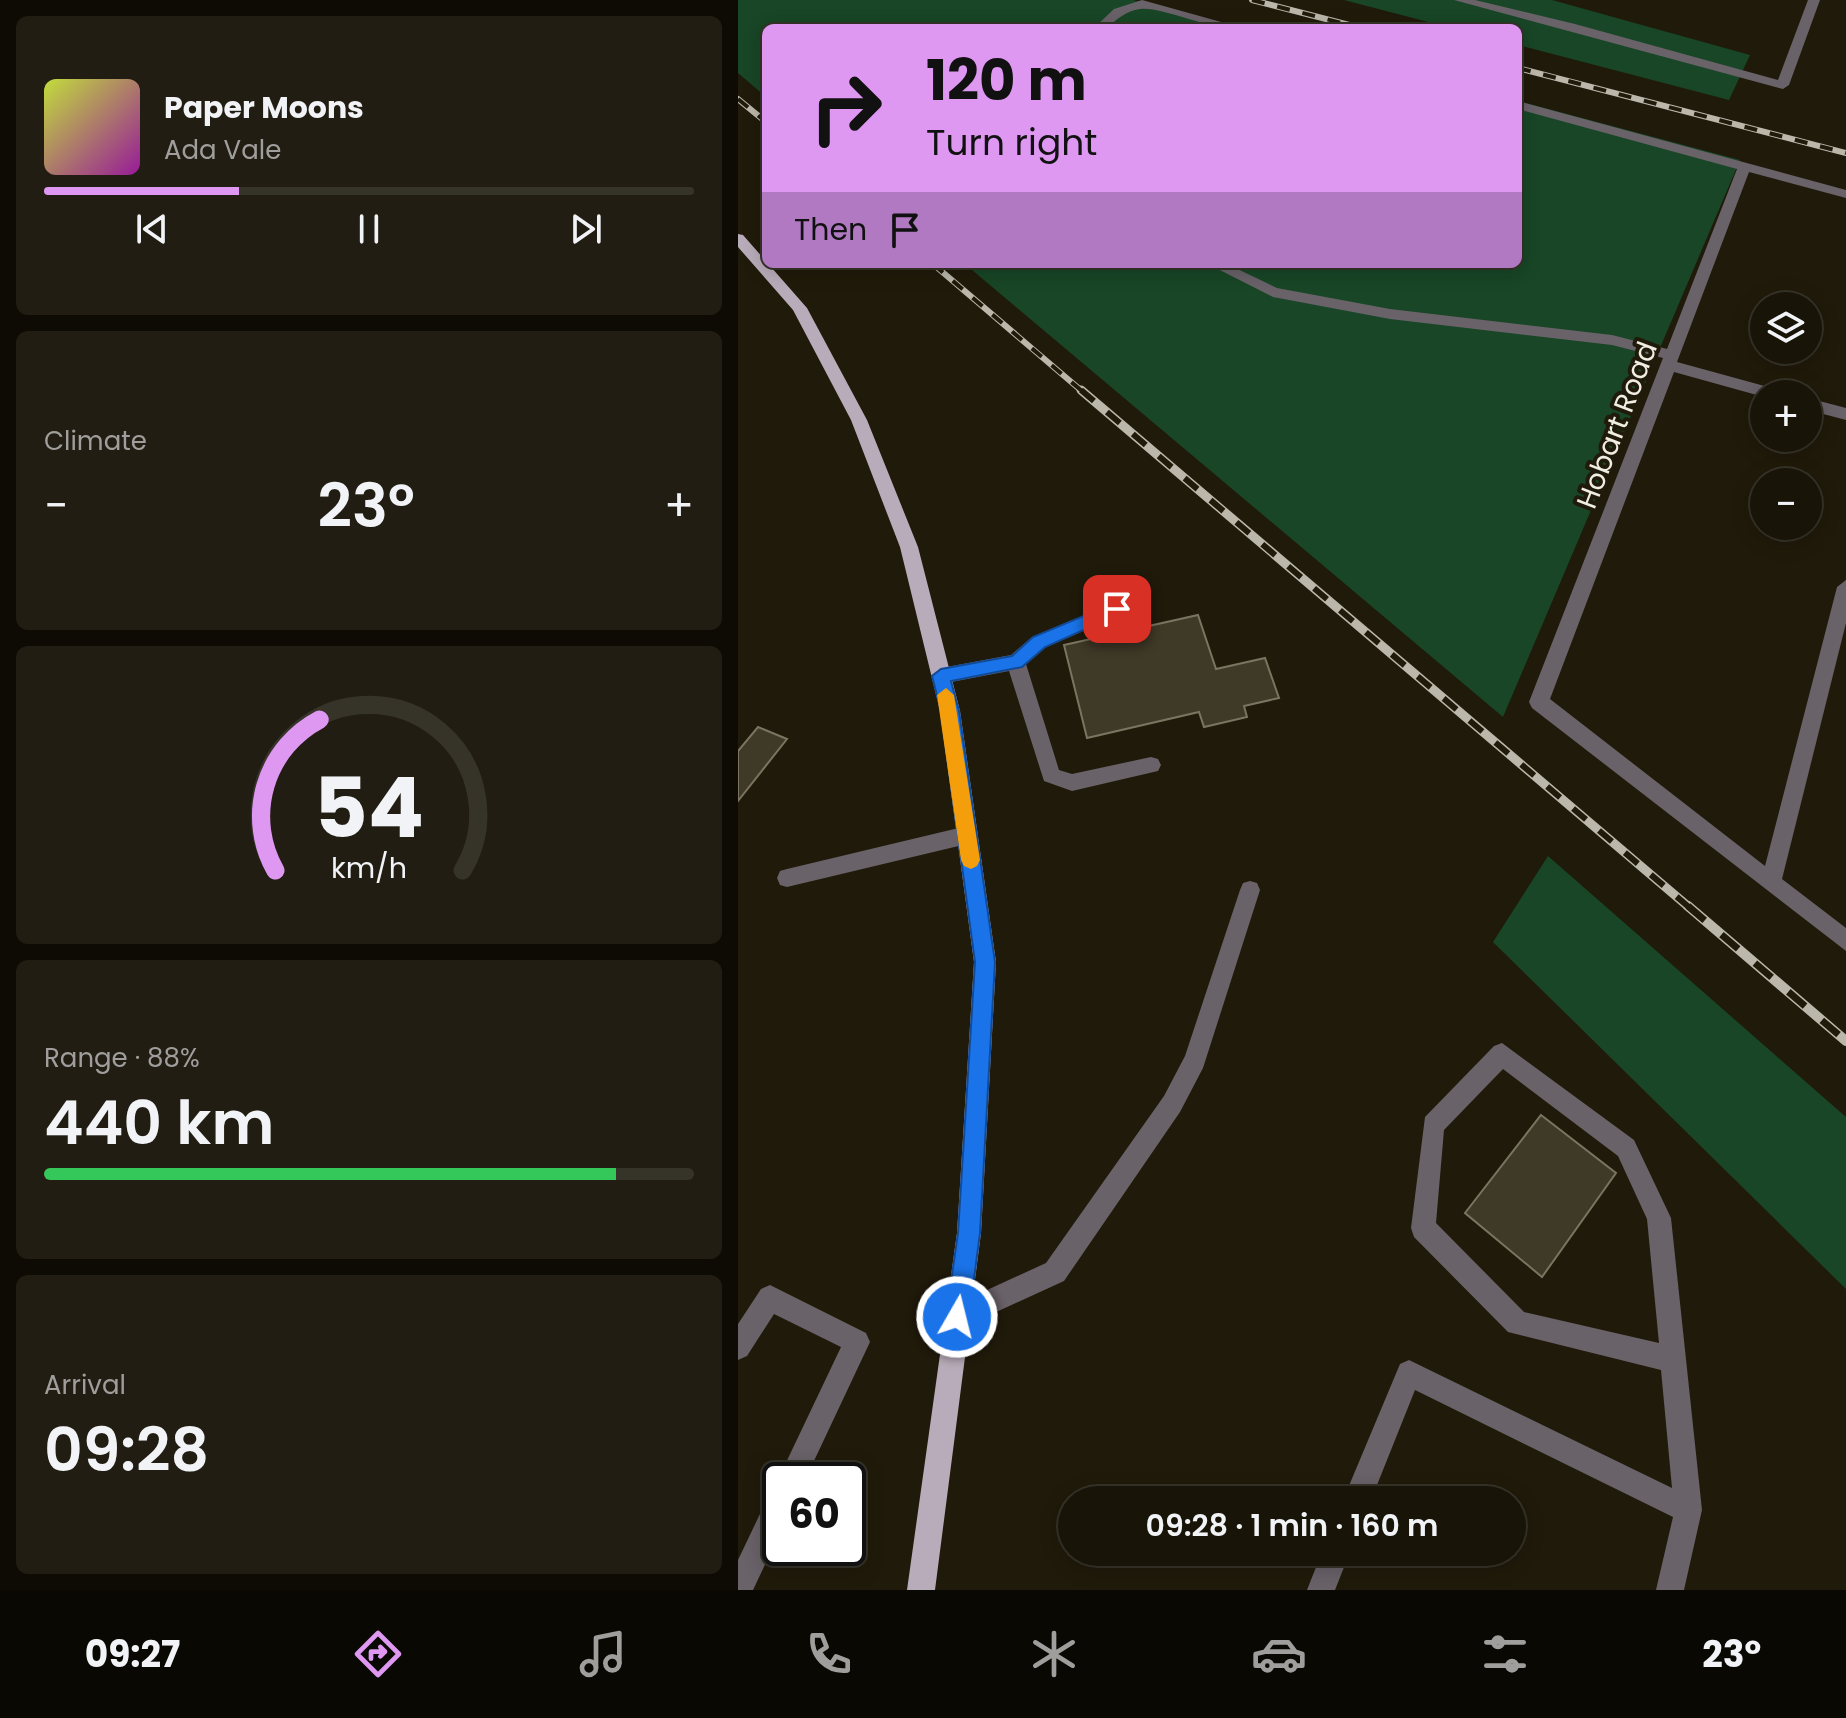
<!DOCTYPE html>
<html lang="en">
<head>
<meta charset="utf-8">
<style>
	body { margin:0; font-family:Poppins,sans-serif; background:#211d12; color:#f1f3f6; height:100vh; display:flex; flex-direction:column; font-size:30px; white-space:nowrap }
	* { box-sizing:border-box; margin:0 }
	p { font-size:26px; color:#9f9e9c }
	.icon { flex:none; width:44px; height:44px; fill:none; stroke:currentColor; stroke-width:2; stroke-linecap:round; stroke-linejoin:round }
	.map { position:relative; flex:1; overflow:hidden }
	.sheet { display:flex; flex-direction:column; gap:16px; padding:16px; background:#0d0b04; width:738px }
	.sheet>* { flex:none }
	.guide { position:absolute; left:24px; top:24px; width:760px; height:244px; border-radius:12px; box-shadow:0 4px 20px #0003,0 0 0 2px #363329; background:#de98f2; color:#111; overflow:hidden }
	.fabs { position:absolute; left:1012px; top:292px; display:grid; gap:16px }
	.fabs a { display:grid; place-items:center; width:72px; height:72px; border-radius:50%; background:#181408; box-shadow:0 4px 20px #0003,0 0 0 2px #363329; font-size:40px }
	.speed { position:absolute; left:24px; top:1462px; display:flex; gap:16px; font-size:40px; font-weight:700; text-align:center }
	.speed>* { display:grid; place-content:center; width:104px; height:104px; border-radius:50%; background:#181408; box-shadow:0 4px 20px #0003,0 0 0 2px #363329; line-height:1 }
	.speed .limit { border:4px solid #111; border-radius:12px; background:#fff; color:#111 }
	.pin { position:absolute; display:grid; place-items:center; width:68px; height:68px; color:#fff; margin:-34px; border-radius:16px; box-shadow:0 4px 12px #0006 }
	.me { position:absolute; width:88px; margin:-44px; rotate:8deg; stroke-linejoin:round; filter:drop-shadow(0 0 6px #0008) }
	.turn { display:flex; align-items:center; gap:28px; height:168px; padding:0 32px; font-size:36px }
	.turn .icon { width:104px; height:104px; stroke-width:2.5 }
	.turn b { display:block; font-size:56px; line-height:68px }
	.then { display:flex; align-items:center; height:76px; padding:0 32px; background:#0003; gap:16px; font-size:30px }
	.big { font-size:60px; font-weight:600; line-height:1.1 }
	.sheet .widget { flex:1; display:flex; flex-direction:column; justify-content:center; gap:12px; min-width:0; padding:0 28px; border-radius:12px; background:#211d12 }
	.sheet .dial { align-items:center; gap:0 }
	.dial svg { height:208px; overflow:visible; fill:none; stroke:#363329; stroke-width:7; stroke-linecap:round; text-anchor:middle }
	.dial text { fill:#f1f3f6; stroke:none }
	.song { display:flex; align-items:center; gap:24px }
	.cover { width:96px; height:96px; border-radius:12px; background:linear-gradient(135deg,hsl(70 70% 55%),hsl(300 70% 35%)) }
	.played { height:8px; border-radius:4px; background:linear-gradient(90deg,#de98f2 30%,#363329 30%) }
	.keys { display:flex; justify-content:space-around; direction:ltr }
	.heat { display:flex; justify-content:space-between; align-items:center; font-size:44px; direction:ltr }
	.charge { height:12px; border-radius:6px; background:linear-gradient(90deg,#34c759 88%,#363329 0) }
	.trip { position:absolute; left:320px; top:1486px; width:468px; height:80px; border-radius:40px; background:#181408; box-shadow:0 4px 20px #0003,0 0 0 2px #363329; font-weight:600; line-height:80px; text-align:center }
	.tab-bar { display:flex; height:128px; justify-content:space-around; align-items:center; background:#0a0803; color:#9f9e9c }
	.tab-bar .icon { width:56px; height:56px }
	.tab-bar .active { color:#de98f2 }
	.tab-bar b { font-size:36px; color:#f1f3f6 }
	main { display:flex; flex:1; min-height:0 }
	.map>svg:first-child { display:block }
	.green { fill:#184626 }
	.building { fill:#3f3927; stroke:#7a7460; stroke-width:2 }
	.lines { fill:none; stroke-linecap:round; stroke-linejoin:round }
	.minor { fill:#696269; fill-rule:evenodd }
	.major { fill:#b9acba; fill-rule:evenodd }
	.rail-far2-casing { stroke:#bbb7ab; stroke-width:6 }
	.rail-far1-casing { stroke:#bbb7ab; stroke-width:9 }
	.rail-casing { stroke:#bbb7ab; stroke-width:10 }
	.rail-far2 { stroke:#201a0a; stroke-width:4; stroke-dasharray:13; stroke-linecap:butt }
	.rail-far1 { stroke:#201a0a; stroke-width:6; stroke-dasharray:17; stroke-linecap:butt }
	.rail { stroke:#201a0a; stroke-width:7; stroke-dasharray:22; stroke-linecap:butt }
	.route { fill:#1a73e8; stroke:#114b97; stroke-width:2 }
	.slow { fill:#f59e0b }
	.labels { text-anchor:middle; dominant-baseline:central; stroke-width:8; stroke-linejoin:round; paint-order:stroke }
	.street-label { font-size:28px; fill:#f0ede2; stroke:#201a0a }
</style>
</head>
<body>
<main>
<section class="sheet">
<div class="widget">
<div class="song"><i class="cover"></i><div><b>Paper Moons</b><p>Ada Vale</p></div></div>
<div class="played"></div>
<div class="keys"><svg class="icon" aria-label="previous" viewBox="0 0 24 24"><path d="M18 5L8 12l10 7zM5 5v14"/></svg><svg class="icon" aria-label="pause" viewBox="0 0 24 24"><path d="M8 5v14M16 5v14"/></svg><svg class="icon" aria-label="next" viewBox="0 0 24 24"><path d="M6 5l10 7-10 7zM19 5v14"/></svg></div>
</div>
<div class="widget"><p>Climate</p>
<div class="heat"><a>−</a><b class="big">23°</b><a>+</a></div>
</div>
<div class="widget dial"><svg viewBox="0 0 100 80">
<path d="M14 69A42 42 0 1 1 86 69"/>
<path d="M14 69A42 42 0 0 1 31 11" stroke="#de98f2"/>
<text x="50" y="56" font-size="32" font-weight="700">54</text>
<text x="50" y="72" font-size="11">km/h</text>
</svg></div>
<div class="widget"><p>Range · 88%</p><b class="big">440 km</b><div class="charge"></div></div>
<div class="widget"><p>Arrival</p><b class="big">09:28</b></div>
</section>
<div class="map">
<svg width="1108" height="1590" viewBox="0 0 1108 1590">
	<rect width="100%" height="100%" fill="#201a0a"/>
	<g class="green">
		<polygon points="0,0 395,0 501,28 28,28 28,97 0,73"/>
		<polygon points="606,0 814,0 1012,55 991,100 780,45 780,28 713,28"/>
		<polygon points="780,101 1002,160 765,717 227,264 780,264"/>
		<polygon points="810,856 1108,1117 1108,1289 755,942"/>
	</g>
	<g class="building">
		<polygon points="460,615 478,669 527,658 541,698 506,706 509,717 466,727 461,712 349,738 326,645"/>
		<polygon points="20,727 49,739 0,801 0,751"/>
		<polygon points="803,1115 878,1173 804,1277 727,1213"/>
	</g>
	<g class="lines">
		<g class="minor">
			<path d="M 404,0 L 494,25 L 496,28 C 468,28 421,6 402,9 C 388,11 379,19 369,28 L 356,28 L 376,9 Z"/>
			<polygon points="716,0 737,0 837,24 1040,80 1070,0 1082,0 1051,85 1045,89"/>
			<polygon points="780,101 1108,190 1108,198 1011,172 939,362 1041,390 1043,394 1026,394 1026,397 936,372 812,699 1027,866 1099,587 1108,580 1108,623 1044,879 1108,928 1108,951 794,708 791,702 925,358 874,345 652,319 535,297 470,264 489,264 539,288 652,309 874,335 929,349 999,169 780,109"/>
			<polygon points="1070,398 1108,408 1108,420 1070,410"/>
			<polygon points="379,602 385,604 388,609 385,614 308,647 288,664 321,770 334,774 413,757 420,759 423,765 420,771 334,791 306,781 271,671 203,684 196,681 194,676 196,671 203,668 273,655 294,637"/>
			<polygon points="229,826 236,829 239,835 236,841 229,844 49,887 42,885 39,878 42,871 49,869"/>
			<polygon points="512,881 519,883 522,890 465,1068 442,1112 326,1281 219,1330 210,1326 206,1317 210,1308 308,1263 426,1096 447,1056 502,890 505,883"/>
			<path d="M 764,1043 L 896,1140 L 933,1218 L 964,1510 L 946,1590 L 918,1590 L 935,1517 L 677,1390 L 633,1500 L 605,1500 L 662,1364 L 671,1360 L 934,1488 L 923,1370 L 770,1332 L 676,1237 L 673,1228 L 687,1117 L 756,1046 ZM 765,1069 L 880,1156 L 909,1219 L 921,1343 L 786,1312 L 698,1223 L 706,1130 Z"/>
			<polygon points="32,1285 128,1333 132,1342 67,1480 42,1480 42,1486 40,1480 44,1471 103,1347 36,1314 9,1356 0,1360 0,1324 23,1289"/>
			<polygon points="42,1489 42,1533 15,1590 0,1590 0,1560 32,1493"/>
			<polygon points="584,1552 612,1552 597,1590 569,1590"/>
		</g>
		<polygon class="major" points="0,234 5,235 69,308 129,420 180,547 222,711 258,962 243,1233 197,1590 169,1590 219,1233 236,962 202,711 162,547 113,420 55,310 0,247"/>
		<g class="rail-far2-casing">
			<g id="rail-far2">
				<polyline points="514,0 623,28"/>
				<polyline points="780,68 1108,153"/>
				<polyline points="0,99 28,122"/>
				<polyline points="195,264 345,392"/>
			</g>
		</g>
		<g class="rail-far1-casing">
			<polyline id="rail-far1" points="343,390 952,908"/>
		</g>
		<g class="rail-casing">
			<polyline id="rail" points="950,906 1108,1041"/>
		</g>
		<use href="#rail-far2" class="rail-far2"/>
		<use href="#rail-far1" class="rail-far1"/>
		<use href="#rail" class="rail"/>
	</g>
	<polygon class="route" points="379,602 384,604 387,609 384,613 307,647 284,667 213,681 221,711 257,962 242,1233 231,1317 227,1326 219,1329 211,1326 208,1317 220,1233 237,962 203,711 194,676 203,669 274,656 295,637"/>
	<polygon class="slow" points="208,688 216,695 242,860 239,866 233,869 226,866 223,860 199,695"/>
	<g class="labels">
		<g class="street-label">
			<text transform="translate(879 425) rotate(-69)">Hobart Road</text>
		</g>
	</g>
</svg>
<div class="fabs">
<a><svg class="icon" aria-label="layers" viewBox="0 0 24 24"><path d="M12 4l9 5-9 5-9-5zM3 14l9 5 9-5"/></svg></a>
<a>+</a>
<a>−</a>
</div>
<div class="speed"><div class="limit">60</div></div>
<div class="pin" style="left:379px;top:609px;background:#d93025"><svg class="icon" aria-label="arrive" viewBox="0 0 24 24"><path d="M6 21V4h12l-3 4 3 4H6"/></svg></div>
<svg class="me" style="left:219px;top:1317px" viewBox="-20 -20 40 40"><circle r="17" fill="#1a73e8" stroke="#fff" stroke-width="3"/><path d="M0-11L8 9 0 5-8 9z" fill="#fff"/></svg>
<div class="trip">09:28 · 1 min · 160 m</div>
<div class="guide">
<div class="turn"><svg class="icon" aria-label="right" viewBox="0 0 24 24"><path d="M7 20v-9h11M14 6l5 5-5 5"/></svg><div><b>120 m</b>Turn right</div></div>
<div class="then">Then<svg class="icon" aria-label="arrive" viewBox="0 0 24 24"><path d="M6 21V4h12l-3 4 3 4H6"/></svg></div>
</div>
</div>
</main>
<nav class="tab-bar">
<b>09:27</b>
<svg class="icon active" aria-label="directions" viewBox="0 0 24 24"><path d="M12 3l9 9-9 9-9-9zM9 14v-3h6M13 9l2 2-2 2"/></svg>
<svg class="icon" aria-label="music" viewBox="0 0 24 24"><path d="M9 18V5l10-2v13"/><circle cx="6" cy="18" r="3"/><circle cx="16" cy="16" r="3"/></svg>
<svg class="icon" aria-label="phone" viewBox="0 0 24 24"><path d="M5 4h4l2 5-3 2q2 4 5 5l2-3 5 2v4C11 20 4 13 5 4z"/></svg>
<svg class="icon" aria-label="climate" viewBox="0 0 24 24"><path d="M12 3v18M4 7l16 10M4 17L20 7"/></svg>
<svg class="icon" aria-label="car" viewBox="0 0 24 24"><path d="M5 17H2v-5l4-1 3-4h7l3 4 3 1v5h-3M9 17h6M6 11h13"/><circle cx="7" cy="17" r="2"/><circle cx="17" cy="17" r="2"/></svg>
<svg class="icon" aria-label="filters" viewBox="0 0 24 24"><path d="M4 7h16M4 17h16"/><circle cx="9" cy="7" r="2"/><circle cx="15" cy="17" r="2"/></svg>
<b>23°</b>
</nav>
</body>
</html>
